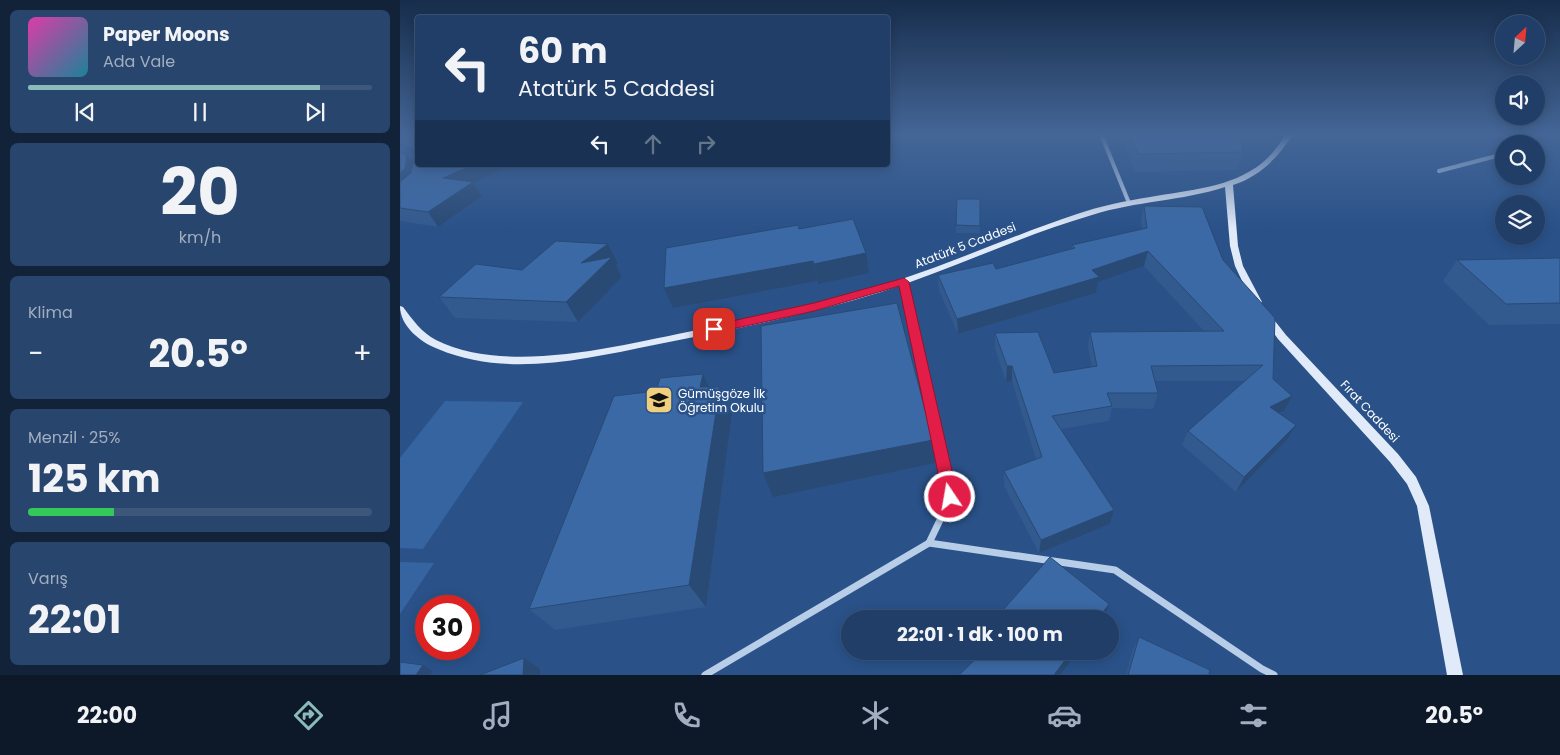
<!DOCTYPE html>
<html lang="tr">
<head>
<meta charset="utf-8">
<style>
	body { margin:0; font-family:Poppins,sans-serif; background:#28456d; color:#f1f3f6; height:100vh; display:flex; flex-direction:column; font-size:19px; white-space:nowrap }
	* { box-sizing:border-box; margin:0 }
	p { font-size:16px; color:#a2aec0 }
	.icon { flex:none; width:28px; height:28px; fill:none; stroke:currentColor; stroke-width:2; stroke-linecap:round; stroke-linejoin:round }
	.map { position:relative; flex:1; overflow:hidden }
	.details { display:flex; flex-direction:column; gap:10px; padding:10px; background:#122239; width:400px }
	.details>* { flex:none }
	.banner { position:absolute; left:15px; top:15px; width:475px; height:152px; border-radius:5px; box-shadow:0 2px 12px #0003,0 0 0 1px #3d577b; background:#203e67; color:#f1f3f6; overflow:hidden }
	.needle { width:32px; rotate:26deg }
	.buttons { position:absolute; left:1095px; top:15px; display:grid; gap:10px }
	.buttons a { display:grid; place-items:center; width:50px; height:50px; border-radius:50%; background:#203e67; box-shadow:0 2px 12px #0003,0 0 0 1px #3d577b; font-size:25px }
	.speed { position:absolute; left:15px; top:595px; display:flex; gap:10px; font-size:25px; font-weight:700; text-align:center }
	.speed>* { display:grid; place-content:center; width:65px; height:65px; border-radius:50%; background:#203e67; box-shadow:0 2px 12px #0003,0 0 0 1px #3d577b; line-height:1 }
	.speed .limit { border:8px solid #d22; background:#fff; color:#111 }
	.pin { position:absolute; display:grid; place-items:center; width:42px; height:42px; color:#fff; margin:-21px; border-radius:10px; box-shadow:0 2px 8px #0006 }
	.me { position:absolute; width:55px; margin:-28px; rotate:348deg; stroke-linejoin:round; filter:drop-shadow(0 0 4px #0008) }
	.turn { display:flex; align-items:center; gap:18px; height:105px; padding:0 20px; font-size:22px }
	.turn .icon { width:65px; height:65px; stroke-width:2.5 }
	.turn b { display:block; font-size:35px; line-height:42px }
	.lanes { display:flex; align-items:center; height:48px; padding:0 20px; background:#0003; justify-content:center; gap:25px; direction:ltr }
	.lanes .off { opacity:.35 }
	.big { font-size:38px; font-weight:700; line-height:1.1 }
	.details .tile { flex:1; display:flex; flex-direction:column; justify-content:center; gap:8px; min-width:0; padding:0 18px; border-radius:8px; background:#28456d }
	.details .dial { align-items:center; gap:0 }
	.dial b { font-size:65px; line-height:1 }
	.song { display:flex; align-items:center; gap:15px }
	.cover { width:60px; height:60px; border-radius:8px; background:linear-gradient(135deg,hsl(320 70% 55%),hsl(190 70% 35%)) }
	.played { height:5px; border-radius:2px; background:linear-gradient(90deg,#8bbbb9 85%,#3d577b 85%) }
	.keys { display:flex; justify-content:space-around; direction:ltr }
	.heat { display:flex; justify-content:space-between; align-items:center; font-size:28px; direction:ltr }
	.charge { height:8px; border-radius:4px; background:linear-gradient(90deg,#34c759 25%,#3d577b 0) }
	.trip { position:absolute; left:441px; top:610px; width:278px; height:50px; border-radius:25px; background:#203e67; box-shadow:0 2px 12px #0003,0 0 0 1px #3d577b; font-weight:700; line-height:50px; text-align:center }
	.tabs { display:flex; height:80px; justify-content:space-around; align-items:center; background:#0d1929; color:#a2aec0 }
	.tabs .icon { width:35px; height:35px }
	.tabs .selected { color:#8bbbb9 }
	.tabs b { font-size:22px; color:#f1f3f6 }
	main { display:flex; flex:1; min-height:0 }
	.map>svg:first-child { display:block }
	.green { fill:#3564a0 }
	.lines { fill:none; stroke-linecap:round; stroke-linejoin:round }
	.street-far2 { stroke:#b7cde8; stroke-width:4 }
	.street-far1 { stroke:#b7cde8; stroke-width:5 }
	.street { stroke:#b7cde8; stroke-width:7 }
	.secondary { fill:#e1eaf8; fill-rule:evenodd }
	.wall { fill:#335a8e; fill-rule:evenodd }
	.shaded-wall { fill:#294a74 }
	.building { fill:#3b69a5; stroke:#294a74 }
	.route { fill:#e11d48; stroke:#92132f }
	.labels { text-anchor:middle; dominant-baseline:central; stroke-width:5; stroke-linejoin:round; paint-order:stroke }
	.street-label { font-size:12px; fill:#fff; stroke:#2a5289 }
	.poi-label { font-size:12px; fill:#fff; stroke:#2a5289; text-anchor:start }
</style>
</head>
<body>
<main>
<section class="details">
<div class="tile">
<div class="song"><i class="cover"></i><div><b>Paper Moons</b><p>Ada Vale</p></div></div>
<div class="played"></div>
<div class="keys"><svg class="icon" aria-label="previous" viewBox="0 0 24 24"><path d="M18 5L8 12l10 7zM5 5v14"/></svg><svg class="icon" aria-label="pause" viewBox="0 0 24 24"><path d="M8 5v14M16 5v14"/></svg><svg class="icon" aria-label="next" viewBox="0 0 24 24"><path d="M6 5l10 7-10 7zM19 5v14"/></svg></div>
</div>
<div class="tile dial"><b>20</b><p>km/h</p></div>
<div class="tile"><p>Klima</p>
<div class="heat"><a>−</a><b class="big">20.5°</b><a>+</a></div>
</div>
<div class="tile"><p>Menzil · 25%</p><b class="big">125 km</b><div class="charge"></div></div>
<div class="tile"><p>Varış</p><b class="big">22:01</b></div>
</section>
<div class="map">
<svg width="1160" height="675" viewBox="0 0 1160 675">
	<rect width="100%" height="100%" fill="#2a5289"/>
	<g class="green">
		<polygon points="45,401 123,402 23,549 0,548 0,458"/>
		<polygon points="0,562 34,563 0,614"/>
	</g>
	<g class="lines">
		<g class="street-far2">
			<polyline points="701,134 729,203"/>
			<polyline points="1105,134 1118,144"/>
			<polyline points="1039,171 1104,154"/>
		</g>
		<polyline class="street-far1" points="504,282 540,445"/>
		<g class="street">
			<polyline points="529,543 715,570 862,669 874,675"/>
			<polyline points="305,675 529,543 551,497 539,444"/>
		</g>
		<g class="secondary">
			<path d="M 886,134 L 893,134 C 878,158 860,176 833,185 L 838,246 L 843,266 L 862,302 L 857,305 L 852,302 L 835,266 L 830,246 L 825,187 C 782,201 736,201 692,215 C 620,236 553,269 481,292 C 407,315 330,330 254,345 C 185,359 106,378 38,349 C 20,342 0,326 0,306 L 3,307 C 12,319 22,333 36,340 C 107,376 222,345 297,330 C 365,316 433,302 499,280 C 559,260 617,234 677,214 C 700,206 725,201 750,197 C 788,190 831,188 862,163 C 872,155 879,145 886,134 Z"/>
			<polygon points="868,315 871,316 886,335 998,454 1016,477 1029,506 1063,675 1047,675 1017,506 1007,484 990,462 878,339 863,318"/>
		</g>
	</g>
	<g class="wall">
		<path d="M 0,134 L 110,166 L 73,183 L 82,196 L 38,227 L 0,221 ZM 9,158 L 14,159 L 13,163 Z"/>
		<polygon points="719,134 841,134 843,152 837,170 735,172"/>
		<polygon points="580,199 580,233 556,233 556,225"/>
		<polygon points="744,206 873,379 892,396 884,411 880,414 896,425 887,440 836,492 782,445 788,431 846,381 755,381 758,393 753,409 712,408 709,421 661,429 710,524 639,553 604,486 604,471 636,459 612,381 606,382 595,348 595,333 654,373 692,367 688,347 690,332 804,331 744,266 698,282 696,293 558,334 539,290 538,275 596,269 672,248 672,245 742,229 741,221"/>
		<polygon points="1160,258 1160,324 1089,325 1043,281 1057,260"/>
		<polygon points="218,264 216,265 222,277 178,322 55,318 39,297"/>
		<polygon points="309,387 320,387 332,414 306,607 155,630 129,609"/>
		<polygon points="739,637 809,674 811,675 726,675 733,649"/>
	</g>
	<g class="shaded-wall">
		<polygon points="7,155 17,169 0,196 0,173"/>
		<polygon points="73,165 109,165 110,166 73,183 82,196 38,227 28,212 43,178"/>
		<polygon points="208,244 218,264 216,265 222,277 178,322 166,302 181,263"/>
		<polygon points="748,251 744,266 698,282 696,293 558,334 557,319 692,270"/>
		<polygon points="466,253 469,273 418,284 414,264"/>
		<polygon points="413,261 417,281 273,308 264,288"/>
		<polygon points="607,366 612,366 612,381 606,382"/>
		<polygon points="303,374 315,401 300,387"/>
		<polygon points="320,387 332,414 306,607 289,585"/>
		<polygon points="892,396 884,411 862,422 870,407"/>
		<polygon points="896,425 887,440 836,492 844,477"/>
		<polygon points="533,440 535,463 373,497 363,473"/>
		<polygon points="714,510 710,524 639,553 641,540"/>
		<polygon points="709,604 705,616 703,619 698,619"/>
		<polygon points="672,651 678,651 660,675 654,675"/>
		<polygon points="124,658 140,669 140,675 123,675"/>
		<polygon points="23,665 33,671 30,675 16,675"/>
	</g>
	<g class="building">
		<polygon points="0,134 18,134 18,165 73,165 43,178 73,182 28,212 0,208 0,182 11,173 15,153 13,149 0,144"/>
		<polygon points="730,134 841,134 843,152 738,154"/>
		<polygon points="0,152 7,155 5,169 0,173"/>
		<polygon points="557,199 580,199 580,226 556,225"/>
		<polygon points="744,206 802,207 823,260 875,318 873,379 892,396 870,407 896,425 844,477 788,431 863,365 751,366 758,393 707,393 712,406 652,416 714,510 641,540 604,471 642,457 612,366 607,366 595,333 638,332 654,373 697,366 690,332 824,331 748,251 692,270 699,277 557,319 538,275 593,263 596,269 675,248 672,245 747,228"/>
		<polygon points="453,219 466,253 414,264 413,261 264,288 266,248 398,225 399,229"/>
		<polygon points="156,241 208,244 181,263 212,257 166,302 39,297 76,264 122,270"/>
		<polygon points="1160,258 1160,303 1106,304 1057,260"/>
		<polygon points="497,303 533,440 363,473 361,326"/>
		<polygon points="303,374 300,387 320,387 289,585 129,609 214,396 256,391 260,378"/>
		<polygon points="650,557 709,604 698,619 595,619"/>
		<polygon points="739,637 810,670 809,674 811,675 728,675"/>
		<polygon points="584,651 672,651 654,675 559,675"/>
		<polygon points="124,658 123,675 80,675"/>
		<polygon points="0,662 23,665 16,675 0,675"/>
	</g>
	<linearGradient id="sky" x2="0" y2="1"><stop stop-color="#172d4b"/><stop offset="0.59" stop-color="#446697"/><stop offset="1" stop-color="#446697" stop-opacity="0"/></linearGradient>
	<rect width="1160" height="229" fill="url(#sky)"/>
	<polygon class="route" points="504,278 509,282 558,497 556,502 550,503 545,502 543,497 499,286 414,311 314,333 308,329 314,325 414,303"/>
	<defs>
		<g id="school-square" transform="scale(1.4375)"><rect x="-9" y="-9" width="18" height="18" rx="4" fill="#efcf7e" stroke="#2a5289"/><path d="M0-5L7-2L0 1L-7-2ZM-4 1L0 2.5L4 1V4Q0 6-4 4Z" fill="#111"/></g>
	</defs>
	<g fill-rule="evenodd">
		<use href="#school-square" x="259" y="400"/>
	</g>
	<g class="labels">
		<g class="street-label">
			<text transform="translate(565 245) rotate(-21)">Atatürk 5 Caddesi</text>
			<text transform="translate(970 411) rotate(47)">Fırat Caddesi</text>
		</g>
		<g class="poi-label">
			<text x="278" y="393">Gümüşgöze İlk<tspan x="278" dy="14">Öğretim Okulu</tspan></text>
		</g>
	</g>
</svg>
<div class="buttons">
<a><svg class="needle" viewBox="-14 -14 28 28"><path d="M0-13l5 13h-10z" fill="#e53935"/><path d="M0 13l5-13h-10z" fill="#a2aec0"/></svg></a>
<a><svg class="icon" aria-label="sound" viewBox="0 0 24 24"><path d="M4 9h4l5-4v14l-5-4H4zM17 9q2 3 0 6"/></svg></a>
<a><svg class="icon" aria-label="search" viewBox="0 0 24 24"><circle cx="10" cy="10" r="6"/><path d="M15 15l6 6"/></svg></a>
<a><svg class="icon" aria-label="layers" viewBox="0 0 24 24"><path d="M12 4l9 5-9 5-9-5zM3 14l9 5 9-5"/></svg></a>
</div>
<div class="speed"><div class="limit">30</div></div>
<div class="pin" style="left:314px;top:329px;background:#d93025"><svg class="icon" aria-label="arrive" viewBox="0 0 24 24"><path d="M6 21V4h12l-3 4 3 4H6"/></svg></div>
<svg class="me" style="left:550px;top:497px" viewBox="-20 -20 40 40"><circle r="17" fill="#e11d48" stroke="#fff" stroke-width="3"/><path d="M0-11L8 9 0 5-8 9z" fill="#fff"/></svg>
<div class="trip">22:01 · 1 dk · 100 m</div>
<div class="banner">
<div class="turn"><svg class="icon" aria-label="left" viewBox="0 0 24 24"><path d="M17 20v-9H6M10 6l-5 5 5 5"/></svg><div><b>60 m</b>Atatürk 5 Caddesi</div></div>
<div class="lanes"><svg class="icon" aria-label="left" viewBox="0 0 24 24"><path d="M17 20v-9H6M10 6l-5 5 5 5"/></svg><svg class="icon off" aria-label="ahead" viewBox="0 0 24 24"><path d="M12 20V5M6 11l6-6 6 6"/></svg><svg class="icon off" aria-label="right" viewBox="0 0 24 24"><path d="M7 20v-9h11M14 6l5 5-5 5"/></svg></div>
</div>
</div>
</main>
<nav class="tabs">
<b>22:00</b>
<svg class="icon selected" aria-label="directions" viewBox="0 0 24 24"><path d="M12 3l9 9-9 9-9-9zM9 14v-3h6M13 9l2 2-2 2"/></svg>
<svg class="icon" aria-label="music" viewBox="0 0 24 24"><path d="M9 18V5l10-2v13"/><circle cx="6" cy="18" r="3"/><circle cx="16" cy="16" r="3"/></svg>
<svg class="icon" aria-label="phone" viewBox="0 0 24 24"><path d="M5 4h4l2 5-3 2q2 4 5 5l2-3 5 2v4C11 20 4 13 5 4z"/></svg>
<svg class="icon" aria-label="climate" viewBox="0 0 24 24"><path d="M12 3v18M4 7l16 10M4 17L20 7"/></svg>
<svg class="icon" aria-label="car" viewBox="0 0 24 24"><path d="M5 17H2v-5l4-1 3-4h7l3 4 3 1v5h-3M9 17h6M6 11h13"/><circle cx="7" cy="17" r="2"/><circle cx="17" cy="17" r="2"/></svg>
<svg class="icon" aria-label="filters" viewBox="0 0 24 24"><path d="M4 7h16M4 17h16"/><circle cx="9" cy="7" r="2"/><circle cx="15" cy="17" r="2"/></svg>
<b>20.5°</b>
</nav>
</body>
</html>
